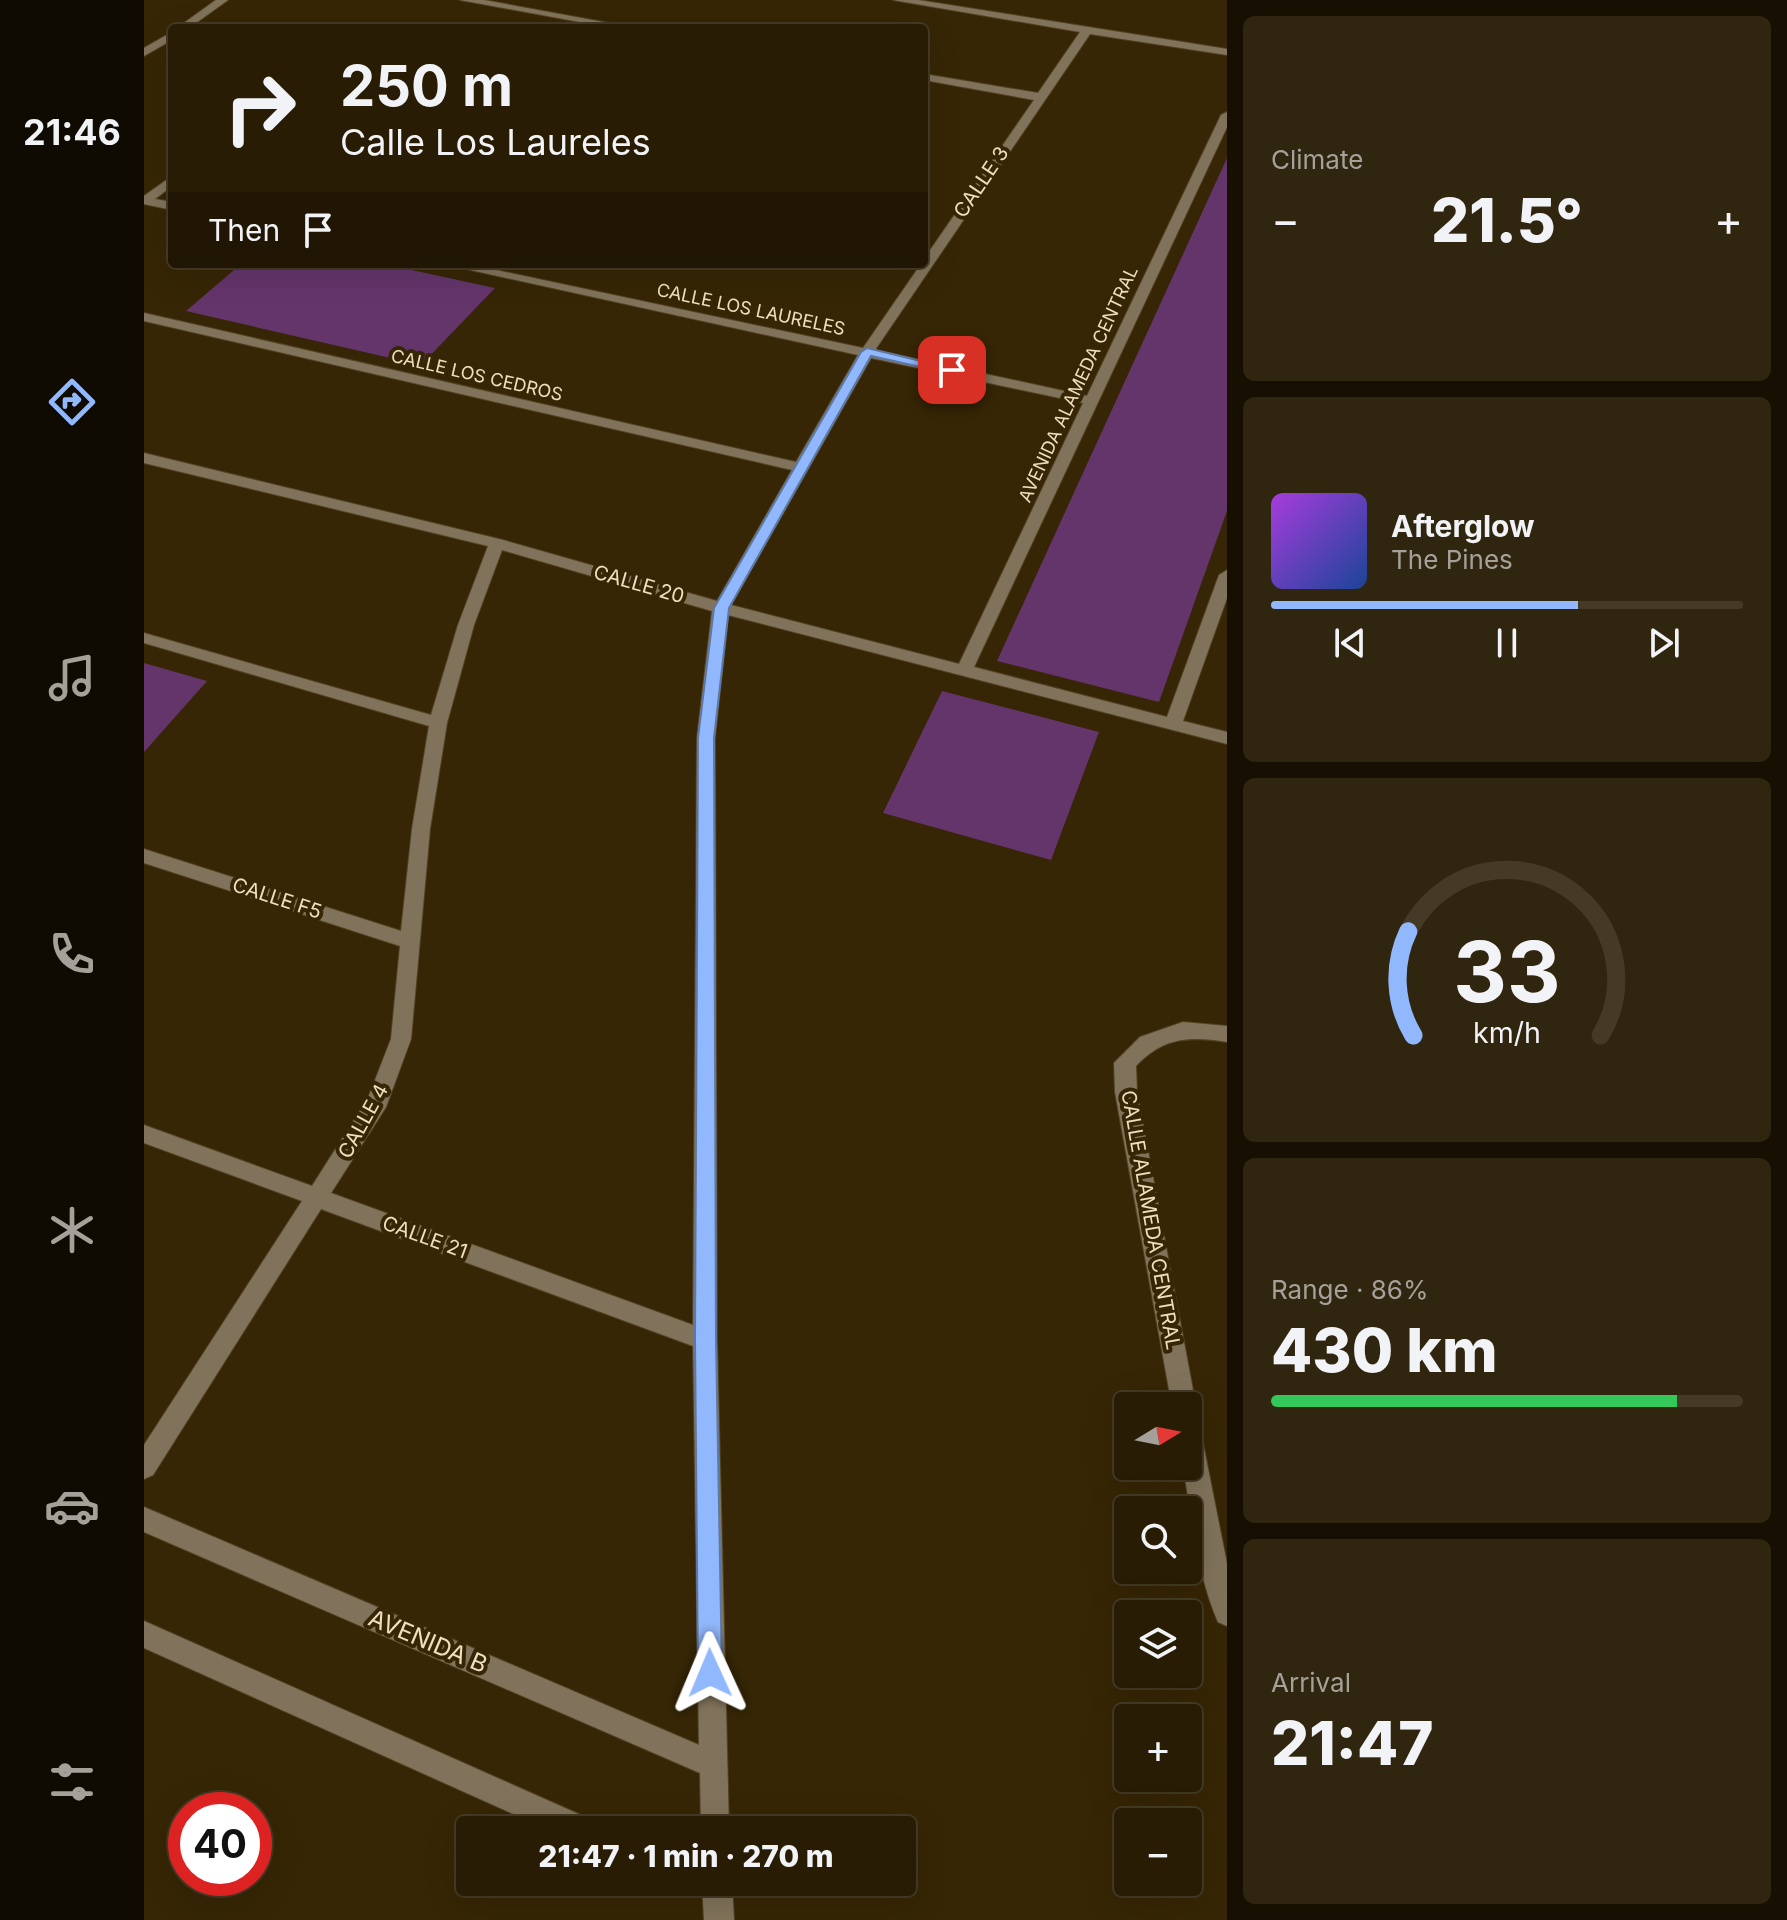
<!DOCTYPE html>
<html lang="en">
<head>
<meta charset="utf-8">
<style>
	body { margin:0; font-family:Inter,sans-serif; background:#30250e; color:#f1f3f6; height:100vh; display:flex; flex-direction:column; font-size:30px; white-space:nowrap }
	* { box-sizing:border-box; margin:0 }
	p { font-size:26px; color:#a5a19a }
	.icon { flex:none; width:44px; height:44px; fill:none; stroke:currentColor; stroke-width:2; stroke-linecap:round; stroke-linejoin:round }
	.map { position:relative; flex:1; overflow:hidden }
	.panel { display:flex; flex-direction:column; gap:16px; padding:16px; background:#160f02; width:560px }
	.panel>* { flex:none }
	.banner { position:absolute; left:24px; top:24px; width:760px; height:244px; border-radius:8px; box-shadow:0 8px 32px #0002,0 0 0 2px #443a26; background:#281c04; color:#f1f3f6; overflow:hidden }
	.needle { width:52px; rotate:80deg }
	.buttons { position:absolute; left:970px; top:1392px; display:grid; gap:16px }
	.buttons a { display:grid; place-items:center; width:88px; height:88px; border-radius:8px; background:#281c04; box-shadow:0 8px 32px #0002,0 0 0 2px #443a26; font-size:40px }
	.speed { position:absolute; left:24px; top:1792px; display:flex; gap:16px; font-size:40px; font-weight:700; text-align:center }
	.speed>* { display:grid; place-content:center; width:104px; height:104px; border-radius:50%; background:#281c04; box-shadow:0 8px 32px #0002,0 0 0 2px #443a26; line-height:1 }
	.speed .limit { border:12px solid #d22; background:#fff; color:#111 }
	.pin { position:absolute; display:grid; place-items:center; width:68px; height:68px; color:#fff; margin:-34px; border-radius:16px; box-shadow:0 4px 12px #0006 }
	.me { position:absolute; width:88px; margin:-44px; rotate:359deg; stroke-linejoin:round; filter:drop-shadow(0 0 6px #0008) }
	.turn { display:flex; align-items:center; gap:28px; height:168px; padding:0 40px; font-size:36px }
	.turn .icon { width:104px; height:104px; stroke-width:2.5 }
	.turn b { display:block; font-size:56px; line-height:68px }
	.then { display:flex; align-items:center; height:76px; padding:0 40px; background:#0003; gap:16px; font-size:30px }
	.big { font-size:60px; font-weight:800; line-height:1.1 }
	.panel .tile { flex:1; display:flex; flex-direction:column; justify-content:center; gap:12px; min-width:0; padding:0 28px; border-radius:12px; background:#30250e }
	.panel .dial { align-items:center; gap:0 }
	.dial svg { height:208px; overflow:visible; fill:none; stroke:#443a26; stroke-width:7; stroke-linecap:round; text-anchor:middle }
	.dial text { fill:#f1f3f6; stroke:none }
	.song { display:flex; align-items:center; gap:24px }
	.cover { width:96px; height:96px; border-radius:12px; background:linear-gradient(135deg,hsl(280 70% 55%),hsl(220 70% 35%)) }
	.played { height:8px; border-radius:4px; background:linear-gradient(90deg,#91b8fd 65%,#443a26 65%) }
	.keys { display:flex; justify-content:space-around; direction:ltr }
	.heat { display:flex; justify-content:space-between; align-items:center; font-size:44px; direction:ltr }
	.charge { height:12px; border-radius:6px; background:linear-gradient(90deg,#34c759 86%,#443a26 0) }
	.trip { position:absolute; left:312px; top:1816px; width:460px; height:80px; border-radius:8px; background:#281c04; box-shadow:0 8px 32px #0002,0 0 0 2px #443a26; font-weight:800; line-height:80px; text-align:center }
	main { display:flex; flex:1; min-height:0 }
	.tab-bar { display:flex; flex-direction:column; width:144px; justify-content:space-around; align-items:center; background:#100b02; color:#a5a19a }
	.tab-bar .icon { width:56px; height:56px }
	.tab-bar .active { color:#91b8fd }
	.tab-bar b { font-size:36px; color:#f1f3f6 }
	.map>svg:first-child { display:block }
	.green { fill:#64356b }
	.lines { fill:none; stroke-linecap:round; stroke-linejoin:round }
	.minor-casing { stroke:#544323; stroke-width:2 }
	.minor { fill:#81735b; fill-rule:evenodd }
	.route { fill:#91b8fd; stroke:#5e78a4; stroke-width:2 }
	.labels { text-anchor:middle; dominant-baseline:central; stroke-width:8; stroke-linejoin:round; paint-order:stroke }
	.far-street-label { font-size:18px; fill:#efdec0; stroke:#362605 }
	.street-label { font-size:20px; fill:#efdec0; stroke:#362605 }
	.near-street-label { font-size:24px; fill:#efdec0; stroke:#362605 }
</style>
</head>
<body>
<main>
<nav class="tab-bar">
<b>21:46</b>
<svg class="icon active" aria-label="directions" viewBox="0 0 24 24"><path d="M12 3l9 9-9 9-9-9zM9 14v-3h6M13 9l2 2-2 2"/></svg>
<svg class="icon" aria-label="music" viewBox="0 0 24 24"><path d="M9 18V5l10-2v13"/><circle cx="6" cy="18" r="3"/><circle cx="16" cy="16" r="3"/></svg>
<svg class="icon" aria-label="phone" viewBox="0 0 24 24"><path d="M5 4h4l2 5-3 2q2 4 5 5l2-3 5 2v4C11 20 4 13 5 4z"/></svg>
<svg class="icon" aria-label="climate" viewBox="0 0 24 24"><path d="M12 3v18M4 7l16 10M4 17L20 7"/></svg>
<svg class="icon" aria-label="car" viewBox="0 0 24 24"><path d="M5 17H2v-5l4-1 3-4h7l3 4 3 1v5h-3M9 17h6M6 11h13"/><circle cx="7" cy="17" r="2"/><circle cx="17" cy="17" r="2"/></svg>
<svg class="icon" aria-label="filters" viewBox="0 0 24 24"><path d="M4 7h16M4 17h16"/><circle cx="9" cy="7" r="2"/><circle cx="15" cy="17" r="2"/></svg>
</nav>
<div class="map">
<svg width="1083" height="1920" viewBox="0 0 1083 1920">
	<rect width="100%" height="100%" fill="#362605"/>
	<g class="green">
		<polygon points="1083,158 1083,511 1015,702 853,661"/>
		<polygon points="97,264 240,264 351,288 277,365 42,311"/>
		<polygon points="0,663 63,681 0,752"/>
		<polygon points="798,691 955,732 907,860 739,813"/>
	</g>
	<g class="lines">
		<g class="minor-casing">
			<g id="minor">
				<polygon points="72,0 84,0 45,28 33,28"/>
				<polygon points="316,0 340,0 492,28 468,28"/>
				<path d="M 749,0 L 774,0 L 1083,49 L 1083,55 L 946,34 L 731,350 L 943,396 L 1077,115 L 1083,112 L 1083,127 L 830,667 L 1023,717 L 1075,575 L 1083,570 L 1083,598 L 1039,721 L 1083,732 L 1083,744 L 584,615 L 571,738 L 573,1340 L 585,1830 L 557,1830 L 556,1773 L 0,1532 L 0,1507 L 555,1745 L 549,1346 L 177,1209 L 9,1475 L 0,1479 L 0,1445 L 158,1201 L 0,1143 L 0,1125 L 168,1186 L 224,1098 L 247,1039 L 256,946 L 0,863 L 0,849 L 257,931 L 268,829 L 285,726 L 0,643 L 0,633 L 287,715 L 314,625 L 344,546 L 0,463 L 0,453 L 359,540 L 573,601 L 648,470 L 0,321 L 0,313 L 652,462 L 714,355 L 299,264 L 324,264 L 719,348 L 777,264 L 780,264 L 780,259 L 890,100 L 780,80 L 780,74 L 894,93 L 936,32 ZM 727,358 L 939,403 L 815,664 L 587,605 ZM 358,550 L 568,611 L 553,738 L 549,1325 L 187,1193 L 242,1107 L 267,1039 L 286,829 L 303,723 L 330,625 Z"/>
				<polygon points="28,32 28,40 0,56 0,48"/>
				<polygon points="28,176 28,186 11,199 28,202 28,210 0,204 0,196"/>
				<path d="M 1039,1022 L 1083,1026 L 1083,1042 C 1046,1036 1019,1037 992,1066 L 993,1092 L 1052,1406 L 1044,1416 L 1044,1406 L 1028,1406 L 971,1092 L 970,1063 L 996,1037 Z"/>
				<path d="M 1044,1417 L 1053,1420 L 1056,1428 L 1083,1564 L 1083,1626 L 1074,1622 C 1053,1574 1048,1518 1039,1466 L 1044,1466 Z"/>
				<polygon points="0,1621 448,1820 452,1830 405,1830 0,1648"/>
				<polygon points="558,1882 588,1882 590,1920 560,1920"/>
			</g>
		</g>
		<use href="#minor" class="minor"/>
	</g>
	<polygon class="route" points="723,348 814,370 808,374 727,356 585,608 570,738 572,1340 578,1673 575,1682 566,1685 557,1682 554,1673 551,1340 554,738 570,608 717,352"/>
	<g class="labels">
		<g class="far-street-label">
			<text transform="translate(607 309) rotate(12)">CALLE LOS LAURELES</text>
			<text transform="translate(333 375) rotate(13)">CALLE LOS CEDROS</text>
			<text transform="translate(934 384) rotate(-65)">AVENIDA ALAMEDA CENTRAL</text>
		</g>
		<g class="street-label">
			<text transform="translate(837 182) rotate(-56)">CALLE 3</text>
			<text transform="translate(495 584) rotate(16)">CALLE 20</text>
			<text transform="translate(133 898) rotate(18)">CALLE F5</text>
			<text transform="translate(219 1121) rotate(-61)">CALLE 4</text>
			<text transform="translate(1007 1220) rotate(80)">CALLE ALAMEDA CENTRAL</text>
			<text transform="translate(281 1237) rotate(20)">CALLE 21</text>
		</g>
		<g class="near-street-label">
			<text transform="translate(284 1641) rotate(23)">AVENIDA B</text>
		</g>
	</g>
</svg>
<div class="buttons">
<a><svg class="needle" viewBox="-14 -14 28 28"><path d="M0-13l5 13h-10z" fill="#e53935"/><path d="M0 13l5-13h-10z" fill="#a5a19a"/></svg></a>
<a><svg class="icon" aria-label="search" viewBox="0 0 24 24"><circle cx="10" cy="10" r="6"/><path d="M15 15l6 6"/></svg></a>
<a><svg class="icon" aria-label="layers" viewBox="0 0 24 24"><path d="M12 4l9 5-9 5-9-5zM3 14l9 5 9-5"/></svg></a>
<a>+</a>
<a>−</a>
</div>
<div class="speed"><div class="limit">40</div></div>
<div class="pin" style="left:808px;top:370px;background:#d93025"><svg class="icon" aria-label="arrive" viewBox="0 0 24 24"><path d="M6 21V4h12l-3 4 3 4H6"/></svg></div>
<svg class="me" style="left:566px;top:1673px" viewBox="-20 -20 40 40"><path d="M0-17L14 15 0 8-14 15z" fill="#91b8fd" stroke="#fff" stroke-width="4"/></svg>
<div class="trip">21:47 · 1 min · 270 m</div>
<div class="banner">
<div class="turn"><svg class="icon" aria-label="right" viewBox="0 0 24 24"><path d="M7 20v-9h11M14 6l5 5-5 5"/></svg><div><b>250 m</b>Calle Los Laureles</div></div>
<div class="then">Then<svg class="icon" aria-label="arrive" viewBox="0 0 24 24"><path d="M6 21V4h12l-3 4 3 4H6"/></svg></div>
</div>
</div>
<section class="panel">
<div class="tile"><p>Climate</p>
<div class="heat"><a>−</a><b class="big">21.5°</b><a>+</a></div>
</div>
<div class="tile">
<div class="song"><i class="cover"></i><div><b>Afterglow</b><p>The Pines</p></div></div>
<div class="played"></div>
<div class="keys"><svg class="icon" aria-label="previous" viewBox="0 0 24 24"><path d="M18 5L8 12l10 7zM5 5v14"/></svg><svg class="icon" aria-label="pause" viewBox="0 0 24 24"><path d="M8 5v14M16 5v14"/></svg><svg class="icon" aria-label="next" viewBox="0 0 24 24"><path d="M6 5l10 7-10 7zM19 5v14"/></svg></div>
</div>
<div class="tile dial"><svg viewBox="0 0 100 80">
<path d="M14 69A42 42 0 1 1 86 69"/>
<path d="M14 69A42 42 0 0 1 12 29" stroke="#91b8fd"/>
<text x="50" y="56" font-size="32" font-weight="700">33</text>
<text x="50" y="72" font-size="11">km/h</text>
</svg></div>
<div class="tile"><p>Range · 86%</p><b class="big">430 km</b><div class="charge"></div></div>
<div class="tile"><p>Arrival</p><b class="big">21:47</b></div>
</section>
</main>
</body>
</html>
